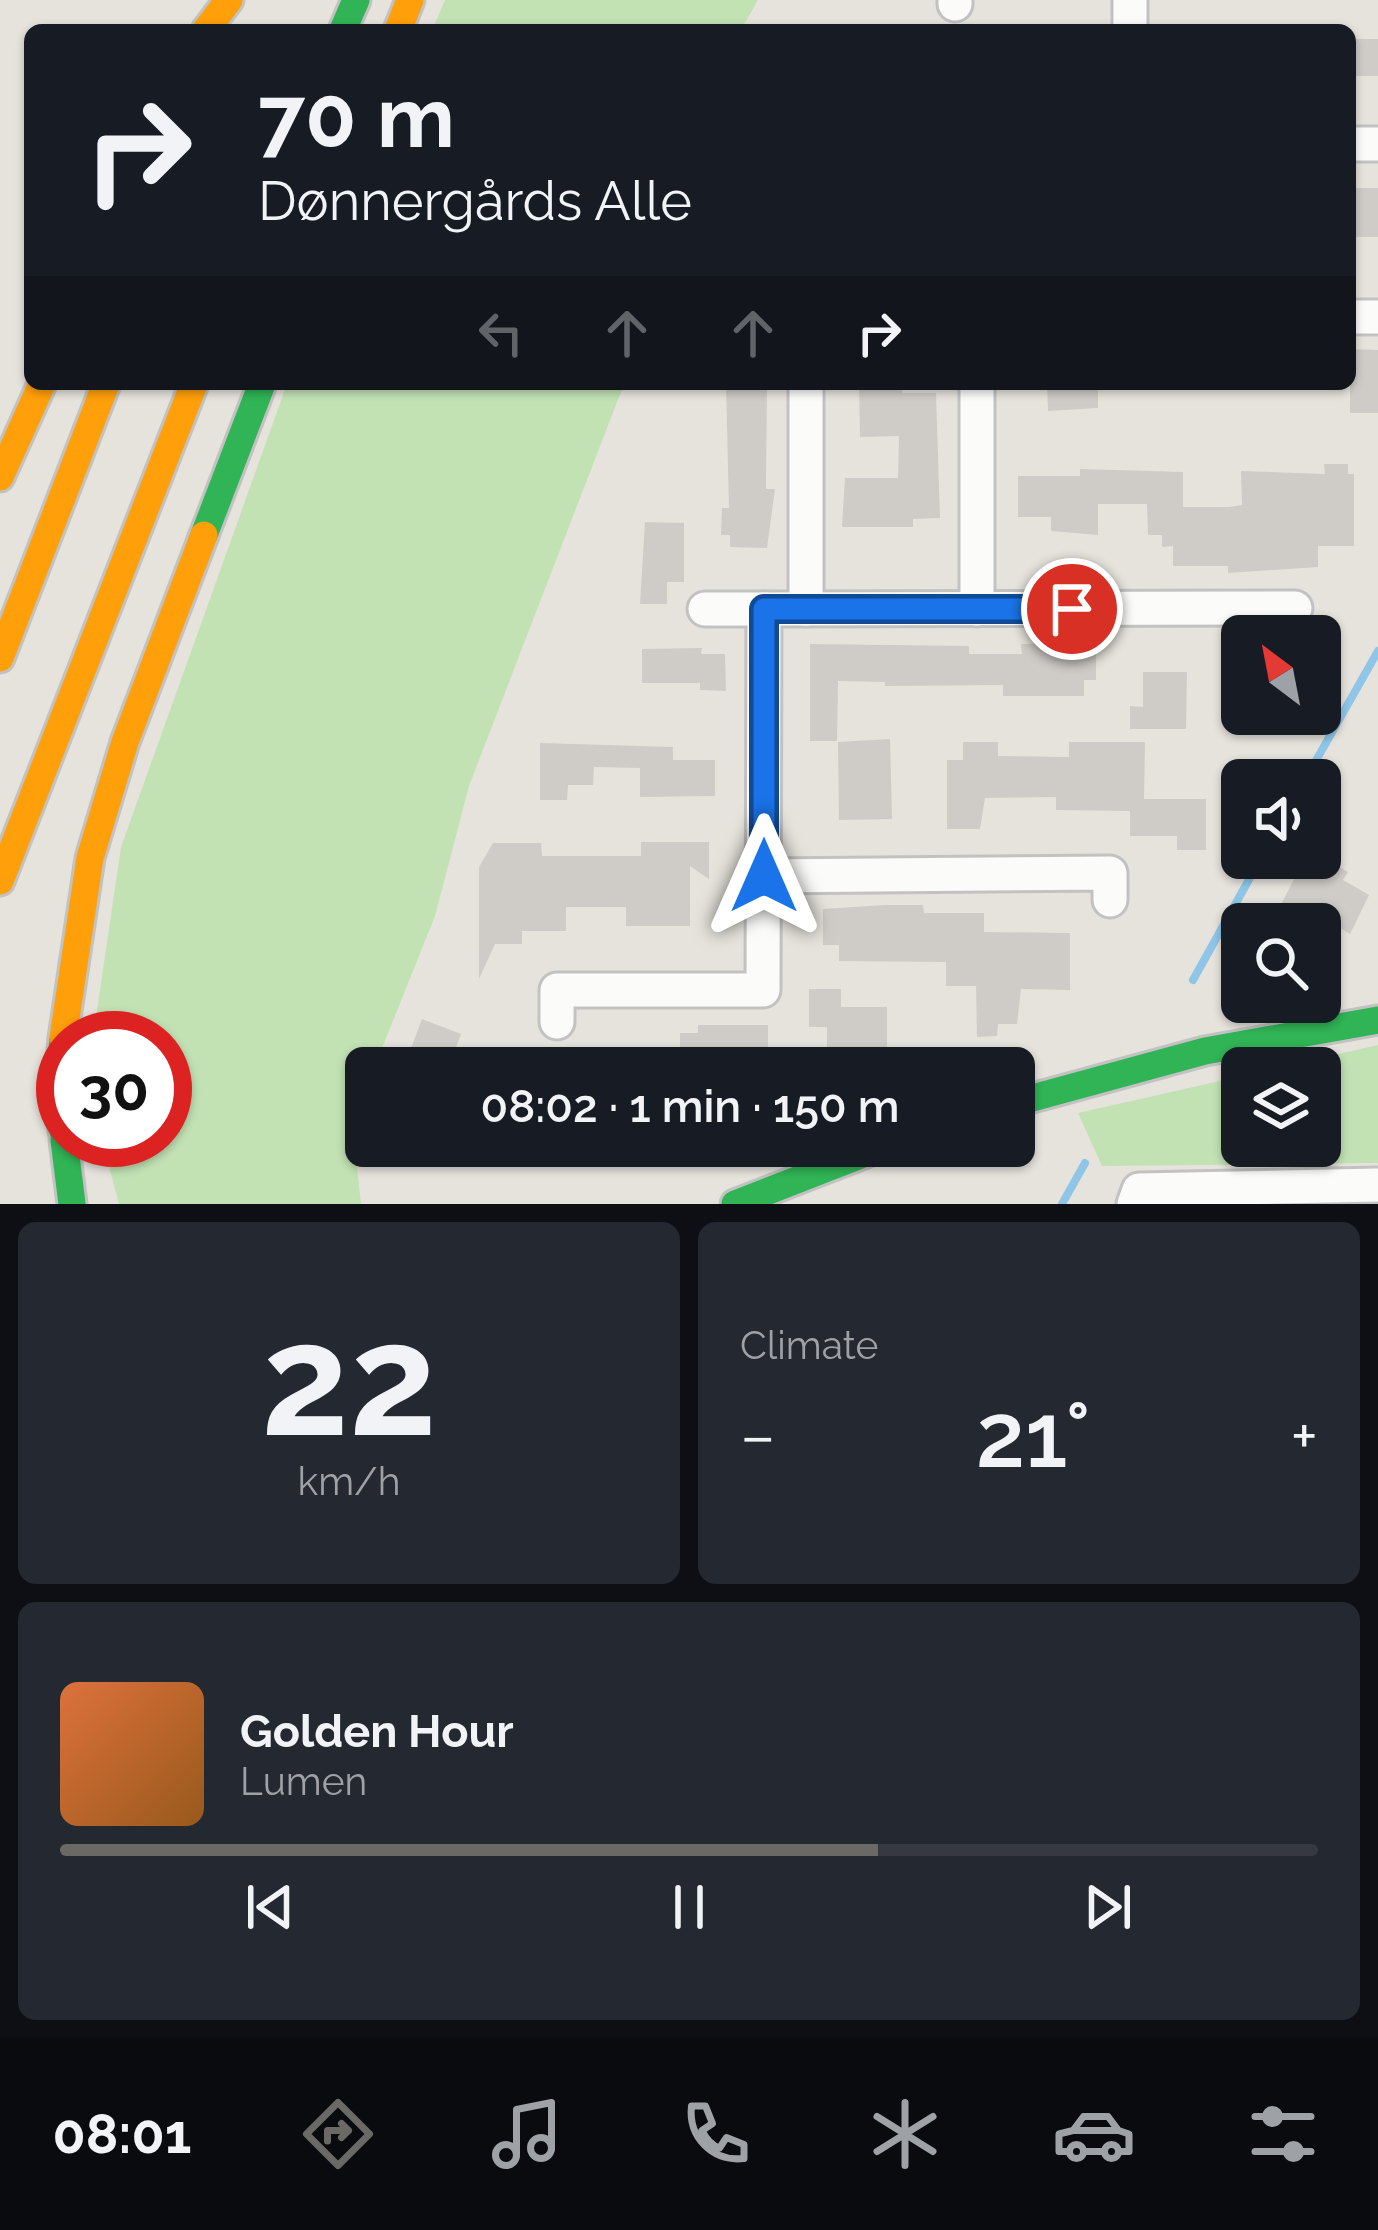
<!DOCTYPE html>
<html lang="en">
<head>
<meta charset="utf-8">
<style>
	body { margin:0; font-family:Raleway,sans-serif; background:#242831; color:#f1f3f6; height:100vh; display:flex; flex-direction:column; font-size:45px; white-space:nowrap }
	* { box-sizing:border-box; margin:0 }
	p { font-size:39px; color:#9ea1a6 }
	.icon { flex:none; width:66px; height:66px; fill:none; stroke:currentColor; stroke-width:2; stroke-linecap:round; stroke-linejoin:round }
	.map { position:relative; height:1204px; overflow:hidden }
	.side { display:flex; flex-direction:column; gap:18px; padding:18px; background:#0d0f14; flex:1 }
	.side>* { flex:none }
	.banner { position:absolute; left:24px; top:24px; width:1332px; height:366px; border-radius:18px; box-shadow:0 3px 9px #0004; background:#171b24; color:#f1f3f6; overflow:hidden }
	.needle { width:78px; rotate:328deg }
	.fabs { position:absolute; left:1221px; top:615px; display:grid; gap:24px }
	.fabs a { display:grid; place-items:center; width:120px; height:120px; border-radius:18px; background:#171b24; box-shadow:0 3px 9px #0004; font-size:60px }
	.speed { position:absolute; left:36px; top:1011px; display:flex; gap:24px; font-size:60px; font-weight:700; text-align:center }
	.speed>* { display:grid; place-content:center; width:156px; height:156px; border-radius:50%; background:#171b24; box-shadow:0 3px 9px #0004; line-height:1 }
	.speed .limit { border:18px solid #d22; background:#fff; color:#111 }
	.pin { position:absolute; display:grid; place-items:center; width:102px; height:102px; color:#fff; margin:-51px; border:6px solid #fff; border-radius:50%; box-shadow:0 3px 12px #0007 }
	.me { position:absolute; width:132px; margin:-66px; rotate:0deg; stroke-linejoin:round; filter:drop-shadow(0 0 9px #0008) }
	.turn { display:flex; align-items:center; gap:42px; height:252px; padding:0 36px; font-size:54px }
	.turn .icon { width:156px; height:156px; stroke-width:2.5 }
	.turn b { display:block; font-size:84px; line-height:102px }
	.lanes { display:flex; align-items:center; height:114px; padding:0 36px; background:#0003; justify-content:center; gap:60px; direction:ltr }
	.lanes .off { opacity:.35 }
	.big { font-size:90px; font-weight:600; line-height:1.1 }
	.side .tile { flex:1; display:flex; flex-direction:column; justify-content:center; gap:18px; min-width:0; padding:0 42px; border-radius:18px; background:#242831 }
	.side .dial { align-items:center; gap:0 }
	.dial b { font-size:156px; line-height:1 }
	.song { display:flex; align-items:center; gap:36px }
	.cover { width:144px; height:144px; border-radius:18px; background:linear-gradient(135deg,hsl(20 70% 55%),hsl(30 70% 35%)) }
	.played { height:12px; border-radius:6px; background:linear-gradient(90deg,#6a6966 65%,#363941 65%) }
	.keys { display:flex; justify-content:space-around; direction:ltr }
	.heat { display:flex; justify-content:space-between; align-items:center; font-size:66px; direction:ltr }
	.side .tiles { flex:1; display:grid; gap:18px; grid-template-columns:1fr 1fr }
	.tile:last-child { grid-column:span 2 }
	.trip { position:absolute; left:345px; top:1047px; width:690px; height:120px; border-radius:18px; background:#171b24; box-shadow:0 3px 9px #0004; font-weight:600; line-height:120px; text-align:center }
	.dock { display:flex; height:192px; justify-content:space-around; align-items:center; background:#090b0e; color:#9ea1a6 }
	.dock .icon { width:84px; height:84px }
	.dock .current { color:#6a6966 }
	.dock b { font-size:54px; color:#f1f3f6 }
	.map>svg:first-child { display:block }
	.green { fill:#c2e2b4 }
	.lines { fill:none; stroke-linecap:round; stroke-linejoin:round }
	.stream { stroke:#8fc6e8; stroke-width:8 }
	.building { fill:#cfccc7 }
	.street-casing { stroke:#c3c2c2; stroke-width:39 }
	.fast-casing { stroke:#c3c2c2; stroke-width:33 }
	.slow-casing { stroke:#c3c2c2; stroke-width:33 }
	.street { stroke:#fbfbfa; stroke-width:33 }
	.fast { stroke:#30b455; stroke-width:27 }
	.slow { stroke:#ff9f0a; stroke-width:27 }
	.route-casing { stroke:#114b97; stroke-width:30 }
	.route { stroke:#1a73e8; stroke-width:21 }
</style>
</head>
<body>
<div class="map">
<svg width="1378" height="1204" viewBox="0 0 1378 1204">
	<rect width="100%" height="100%" fill="#e6e3dc"/>
	<g class="green">
		<polygon points="445,0 758,0 741,30 432,30"/>
		<polygon points="287,384 624,384 469,786 435,916 374,1068 366,1068 366,1088 352,1122 361,1204 119,1204 102,1140 165,1140 165,1038 93,1038 121,847"/>
		<polygon points="1378,1045 1378,1163 1102,1166 1078,1113 1242,1076 1242,1146 1320,1146 1320,1068 1277,1068"/>
	</g>
	<g class="lines">
		<g class="stream">
			<polyline points="1305,780 1378,651"/>
			<polyline points="1193,980 1261,858"/>
			<polyline points="1062,1204 1085,1163"/>
		</g>
	</g>
	<g class="building">
		<rect x="1350" y="39" width="28" height="37"/>
		<rect x="1350" y="188" width="28" height="49"/>
		<polygon points="1350,349 1378,350 1378,413 1350,413"/>
		<polygon points="726,384 767,384 766,489 775,489 767,548 730,547 730,535 721,535 722,508 729,508"/>
		<polygon points="859,384 903,384 902,393 936,393 940,518 913,519 913,527 842,527 845,478 898,478 899,436 860,437"/>
		<polygon points="1047,384 1098,384 1098,408 1048,411"/>
		<polygon points="1324,464 1348,464 1348,474 1354,474 1354,546 1318,546 1318,567 1228,573 1228,566 1173,566 1173,546 1162,547 1162,535 1148,535 1147,504 1098,504 1098,535 1051,531 1051,517 1018,517 1018,476 1080,476 1080,469 1183,472 1183,507 1229,507 1242,505 1241,471 1325,474"/>
		<polygon points="645,522 684,523 684,582 667,582 667,604 640,604"/>
		<polygon points="1096,643 1096,680 1084,680 1084,696 1003,696 1003,685 885,686 885,682 838,681 837,741 810,741 810,644 969,646 969,654 1022,654 1021,644"/>
		<polygon points="702,648 701,654 725,654 726,691 700,690 700,683 642,683 642,649"/>
		<polygon points="1143,672 1187,672 1186,729 1130,729 1130,706 1143,707"/>
		<polygon points="890,739 892,819 839,820 838,742"/>
		<polygon points="963,742 998,742 998,756 1069,757 1069,742 1145,742 1144,799 1206,799 1206,850 1177,850 1177,836 1130,836 1130,811 1056,810 1056,797 985,798 980,829 947,829 947,760 963,760"/>
		<polygon points="540,743 673,747 673,760 715,760 715,796 640,797 640,768 594,767 593,785 568,785 567,800 540,800"/>
		<polygon points="641,842 709,842 709,879 690,866 690,926 626,926 626,907 566,907 566,931 522,931 522,944 495,944 479,979 479,867 493,843 541,843 542,856 641,856"/>
		<polygon points="1305,858 1324,858 1348,872 1343,880 1369,895 1350,934 1334,924 1271,924"/>
		<polygon points="885,905 923,905 924,913 984,913 984,932 1070,933 1070,990 1021,989 1017,1024 998,1024 997,1036 977,1037 976,986 946,986 946,962 839,961 839,945 823,945 823,909"/>
		<polygon points="809,989 841,989 841,1007 887,1007 887,1047 827,1047 827,1027 809,1027"/>
		<polygon points="422,1019 461,1034 448,1068 406,1062"/>
		<polygon points="698,1025 768,1025 768,1048 761,1048 761,1065 680,1068 680,1033 698,1033"/>
	</g>
	<g class="lines">
		<g class="street-casing">
			<g id="street">
				<polyline points="1130,0 1130,30"/>
				<polyline points="955,4 955,0"/>
				<polyline points="1350,144 1378,144"/>
				<polyline points="1350,317 1378,317"/>
				<polyline points="977,384 977,609"/>
				<polyline points="705,609 1295,608"/>
				<polyline points="806,609 806,384"/>
				<polyline points="763,876 1110,873 1110,900"/>
				<polyline points="557,1022 557,990 763,990 764,609"/>
				<polyline points="1134,1204 1139,1190 1378,1185"/>
			</g>
		</g>
		<g class="fast-casing">
			<g id="fast">
				<polyline points="343,30 356,0"/>
				<polyline points="204,535 262,384"/>
				<polyline points="63,1040 58,1089 63,1131"/>
				<polyline points="1014,1103 1205,1051 1378,1020"/>
				<polyline points="64,1140 72,1204"/>
				<polyline points="735,1204 884,1146"/>
			</g>
		</g>
		<g class="slow-casing">
			<g id="slow">
				<polyline points="206,30 229,0"/>
				<polyline points="398,30 410,0"/>
				<polyline points="0,477 42,384"/>
				<polyline points="0,658 106,384"/>
				<polyline points="0,881 194,384"/>
				<polyline points="63,1038 90,858 125,742 204,535"/>
			</g>
		</g>
		<use href="#street" class="street"/>
		<use href="#fast" class="fast"/>
		<use href="#slow" class="slow"/>
	</g>
	<g class="lines">
		<g class="route-casing">
			<polyline id="route" points="764,876 764,609 1072,609"/>
		</g>
		<use href="#route" class="route"/>
	</g>
</svg>
<div class="fabs">
<a><svg class="needle" viewBox="-14 -14 28 28"><path d="M0-13l5 13h-10z" fill="#e53935"/><path d="M0 13l5-13h-10z" fill="#9ea1a6"/></svg></a>
<a><svg class="icon" aria-label="sound" viewBox="0 0 24 24"><path d="M4 9h4l5-4v14l-5-4H4zM17 9q2 3 0 6"/></svg></a>
<a><svg class="icon" aria-label="search" viewBox="0 0 24 24"><circle cx="10" cy="10" r="6"/><path d="M15 15l6 6"/></svg></a>
<a><svg class="icon" aria-label="layers" viewBox="0 0 24 24"><path d="M12 4l9 5-9 5-9-5zM3 14l9 5 9-5"/></svg></a>
</div>
<div class="speed"><div class="limit">30</div></div>
<div class="pin" style="left:1072px;top:609px;background:#d93025"><svg class="icon" aria-label="arrive" viewBox="0 0 24 24"><path d="M6 21V4h12l-3 4 3 4H6"/></svg></div>
<svg class="me" style="left:764px;top:876px" viewBox="-20 -20 40 40"><path d="M0-17L14 15 0 8-14 15z" fill="#1a73e8" stroke="#fff" stroke-width="4"/></svg>
<div class="trip">08:02 · 1 min · 150 m</div>
<div class="banner">
<div class="turn"><svg class="icon" aria-label="right" viewBox="0 0 24 24"><path d="M7 20v-9h11M14 6l5 5-5 5"/></svg><div><b>70 m</b>Dønnergårds Alle</div></div>
<div class="lanes"><svg class="icon off" aria-label="left" viewBox="0 0 24 24"><path d="M17 20v-9H6M10 6l-5 5 5 5"/></svg><svg class="icon off" aria-label="ahead" viewBox="0 0 24 24"><path d="M12 20V5M6 11l6-6 6 6"/></svg><svg class="icon off" aria-label="ahead" viewBox="0 0 24 24"><path d="M12 20V5M6 11l6-6 6 6"/></svg><svg class="icon" aria-label="right" viewBox="0 0 24 24"><path d="M7 20v-9h11M14 6l5 5-5 5"/></svg></div>
</div>
</div>
<section class="side">
<div class="tiles">
<div class="tile dial"><b>22</b><p>km/h</p></div>
<div class="tile"><p>Climate</p>
<div class="heat"><a>−</a><b class="big">21°</b><a>+</a></div>
</div>
<div class="tile">
<div class="song"><i class="cover"></i><div><b>Golden Hour</b><p>Lumen</p></div></div>
<div class="played"></div>
<div class="keys"><svg class="icon" aria-label="previous" viewBox="0 0 24 24"><path d="M18 5L8 12l10 7zM5 5v14"/></svg><svg class="icon" aria-label="pause" viewBox="0 0 24 24"><path d="M8 5v14M16 5v14"/></svg><svg class="icon" aria-label="next" viewBox="0 0 24 24"><path d="M6 5l10 7-10 7zM19 5v14"/></svg></div>
</div>
</div>
</section>
<nav class="dock">
<b>08:01</b>
<svg class="icon current" aria-label="directions" viewBox="0 0 24 24"><path d="M12 3l9 9-9 9-9-9zM9 14v-3h6M13 9l2 2-2 2"/></svg>
<svg class="icon" aria-label="music" viewBox="0 0 24 24"><path d="M9 18V5l10-2v13"/><circle cx="6" cy="18" r="3"/><circle cx="16" cy="16" r="3"/></svg>
<svg class="icon" aria-label="phone" viewBox="0 0 24 24"><path d="M5 4h4l2 5-3 2q2 4 5 5l2-3 5 2v4C11 20 4 13 5 4z"/></svg>
<svg class="icon" aria-label="climate" viewBox="0 0 24 24"><path d="M12 3v18M4 7l16 10M4 17L20 7"/></svg>
<svg class="icon" aria-label="car" viewBox="0 0 24 24"><path d="M5 17H2v-5l4-1 3-4h7l3 4 3 1v5h-3M9 17h6M6 11h13"/><circle cx="7" cy="17" r="2"/><circle cx="17" cy="17" r="2"/></svg>
<svg class="icon" aria-label="filters" viewBox="0 0 24 24"><path d="M4 7h16M4 17h16"/><circle cx="9" cy="7" r="2"/><circle cx="15" cy="17" r="2"/></svg>
</nav>
</body>
</html>
